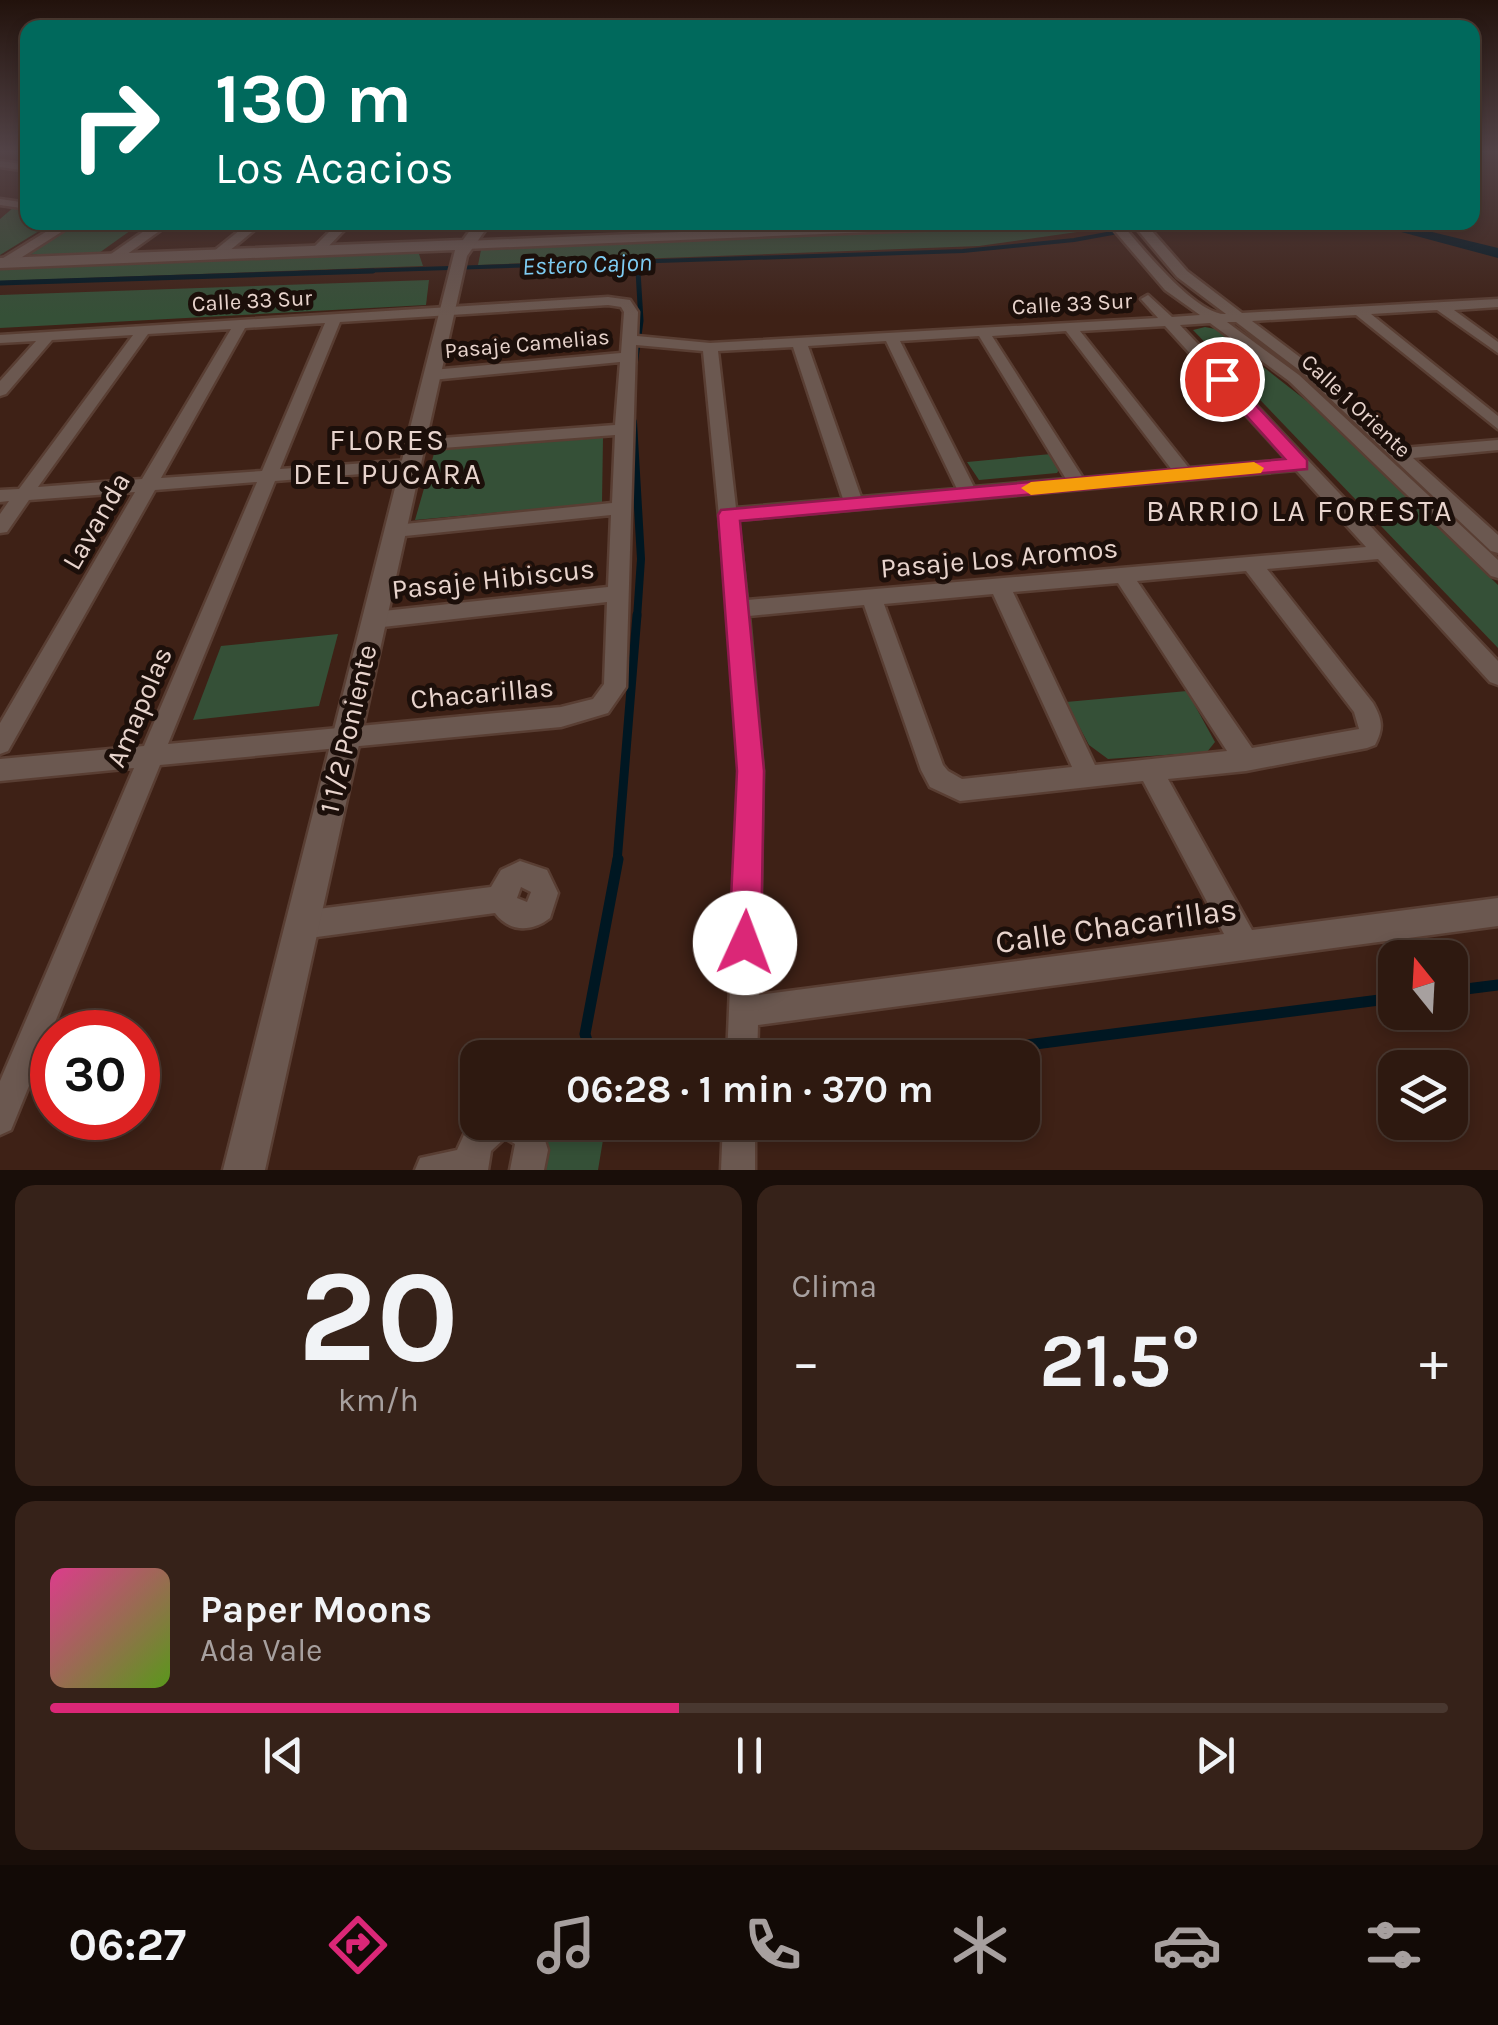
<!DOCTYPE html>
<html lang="es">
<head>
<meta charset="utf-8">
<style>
	body { margin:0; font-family:Karla,sans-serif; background:#362219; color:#f1f3f6; height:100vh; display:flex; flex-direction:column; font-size:38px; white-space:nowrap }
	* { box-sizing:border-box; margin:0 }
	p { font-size:32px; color:#a7a09f }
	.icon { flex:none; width:55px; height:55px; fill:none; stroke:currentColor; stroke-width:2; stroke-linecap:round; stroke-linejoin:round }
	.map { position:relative; height:1170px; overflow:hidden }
	.panel { display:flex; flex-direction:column; gap:15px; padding:15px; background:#190e09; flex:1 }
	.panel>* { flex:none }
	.hud { position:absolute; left:20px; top:20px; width:1460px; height:210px; border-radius:20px; box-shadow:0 5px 15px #0003,0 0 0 2px #493830; background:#00695c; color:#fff; overflow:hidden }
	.needle { width:65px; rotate:342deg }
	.fabs { position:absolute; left:1378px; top:940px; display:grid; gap:20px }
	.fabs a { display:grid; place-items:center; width:90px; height:90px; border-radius:20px; background:#2e1910; box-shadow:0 5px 15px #0003,0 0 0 2px #493830; font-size:50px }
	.speed { position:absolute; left:30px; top:1010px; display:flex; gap:20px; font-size:50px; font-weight:700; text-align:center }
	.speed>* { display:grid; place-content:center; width:130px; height:130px; border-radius:50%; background:#2e1910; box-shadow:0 5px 15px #0003,0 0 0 2px #493830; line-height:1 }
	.speed .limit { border:15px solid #d22; background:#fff; color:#111 }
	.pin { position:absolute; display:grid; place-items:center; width:85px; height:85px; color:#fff; margin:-42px; border:5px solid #fff; border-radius:50%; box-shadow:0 2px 10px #0007 }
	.me { position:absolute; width:110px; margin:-55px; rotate:2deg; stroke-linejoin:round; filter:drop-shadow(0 0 8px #0008) }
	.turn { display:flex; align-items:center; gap:35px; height:210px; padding:0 30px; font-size:45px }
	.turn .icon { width:130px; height:130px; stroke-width:2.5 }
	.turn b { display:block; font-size:70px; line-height:85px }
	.big { font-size:75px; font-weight:700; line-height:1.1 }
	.panel .card { flex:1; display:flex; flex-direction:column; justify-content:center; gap:15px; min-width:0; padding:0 35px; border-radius:20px; background:#362219 }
	.panel .dial { align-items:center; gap:0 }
	.dial b { font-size:130px; line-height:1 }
	.song { display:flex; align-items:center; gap:30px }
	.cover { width:120px; height:120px; border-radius:15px; background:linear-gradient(135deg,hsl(330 70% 55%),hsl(90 70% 35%)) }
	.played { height:10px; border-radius:5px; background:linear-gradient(90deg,#db2777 45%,#493830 45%) }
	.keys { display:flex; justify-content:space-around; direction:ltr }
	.heat { display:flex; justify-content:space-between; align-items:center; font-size:55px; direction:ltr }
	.panel .tiles { flex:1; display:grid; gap:15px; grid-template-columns:1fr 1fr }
	.card:last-child { grid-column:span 2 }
	.trip { position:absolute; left:460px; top:1040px; width:580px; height:100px; border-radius:20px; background:#2e1910; box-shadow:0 5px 15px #0003,0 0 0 2px #493830; font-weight:700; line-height:100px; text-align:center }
	.menu { display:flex; height:160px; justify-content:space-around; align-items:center; background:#120a06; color:#a7a09f }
	.menu .icon { width:70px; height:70px }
	.menu .active { color:#db2777 }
	.menu b { font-size:45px; color:#f1f3f6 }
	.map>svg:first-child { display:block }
	.green { fill:#355037 }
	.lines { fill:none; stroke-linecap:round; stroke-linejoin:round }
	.stream-far4 { stroke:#001722; stroke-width:4 }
	.stream-far3 { stroke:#001722; stroke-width:5 }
	.stream-far2 { stroke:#001722; stroke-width:8 }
	.stream-far1 { stroke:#001722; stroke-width:9 }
	.stream { stroke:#001722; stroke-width:11 }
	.canal { fill:#001722; fill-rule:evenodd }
	.minor-casing { stroke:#593e33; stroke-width:5 }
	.tertiary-casing { stroke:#593e33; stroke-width:5 }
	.minor { fill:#6b5850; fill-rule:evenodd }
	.tertiary { fill:#6b5850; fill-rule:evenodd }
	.route { fill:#db2777; stroke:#8e194d; stroke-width:2.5 }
	.slow { fill:#f59e0b }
	.labels { text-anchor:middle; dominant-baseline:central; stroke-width:10; stroke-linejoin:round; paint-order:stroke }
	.far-street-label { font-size:22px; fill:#e8d4cd; stroke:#1c0f0a }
	.far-water-label { font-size:25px; font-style:italic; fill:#7eccf3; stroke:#1c0f0a }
	.street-label { font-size:28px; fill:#e8d4cd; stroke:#1c0f0a }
	.neighbourhood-label { font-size:30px; letter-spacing:2.5px; fill:#e8d4cd; stroke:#1c0f0a }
	.near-street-label { font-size:32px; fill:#e8d4cd; stroke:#1c0f0a }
</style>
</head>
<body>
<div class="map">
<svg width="1498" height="1170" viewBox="0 0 1498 1170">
	<rect width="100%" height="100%" fill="#3e2116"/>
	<g class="green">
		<polygon points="14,207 27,209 28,222 52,223 0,255 0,219"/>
		<polygon points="61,223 141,223 99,253 8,255"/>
		<polygon points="1027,223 1140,223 979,246 478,265 481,250"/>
		<polygon points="418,251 423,266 0,281 0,265"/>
		<polygon points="429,280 426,305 0,328 0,295"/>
		<polygon points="1205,327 1215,329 1308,402 1498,585 1498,648 1193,330"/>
		<polygon points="603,437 602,503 415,520 435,450"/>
		<polygon points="1051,454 1060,468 1057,473 979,480 967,462"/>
		<polygon points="338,634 319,706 193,720 221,646"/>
		<polygon points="1187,691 1215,742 1207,752 1108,759 1089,745 1066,702"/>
		<polygon points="545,1123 594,1123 605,1128 598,1170 533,1170 547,1138"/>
	</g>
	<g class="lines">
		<g class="stream-far4">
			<polyline points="1472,155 1485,152"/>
			<polyline points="638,262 639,273"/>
			<polyline points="297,273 963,251 1074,240 1173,222"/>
		</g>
		<g class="stream-far3">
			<polyline points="0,283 373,271"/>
			<polyline points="634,373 641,321 638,271"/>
		</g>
		<polyline class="stream-far2" points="633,422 641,559 637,618"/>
		<polyline class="stream-far1" points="617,862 637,615"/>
		<g class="stream">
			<polyline points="1450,991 1498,985"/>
			<polyline points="592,1058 585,1034 618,859"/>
			<polyline points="925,1058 1395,998"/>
		</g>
		<polygon class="canal" points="1364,222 1391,222 1498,248 1498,258"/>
		<g class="minor-casing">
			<g id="minor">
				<polygon points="0,161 28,165 28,171 0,167"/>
				<polygon points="0,199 28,203 28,209 0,205"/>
				<polygon points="62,222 77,222 8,266 0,266 0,260"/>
				<polygon points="157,222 172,222 119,260 111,260 111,254"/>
				<polygon points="250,222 264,222 222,257 214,257 214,251"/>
				<polygon points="339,222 352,222 322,253 314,253 314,247"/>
				<polygon points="917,222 1020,222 1014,226 465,249 459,245 465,241"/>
				<path d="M 1107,222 L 1120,222 C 1140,245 1196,316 1226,314 L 1177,277 L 1131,222 L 1144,222 L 1187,271 L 1242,313 L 1498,299 L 1498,307 L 1454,310 L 1498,342 L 1498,353 L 1437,310 L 1371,314 L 1498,416 L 1498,429 L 1356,315 L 1252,321 L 1313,367 L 1403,448 L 1498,440 L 1498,450 L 1413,458 L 1498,535 L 1498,553 L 1491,551 L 1303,373 L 1236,322 L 1227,322 L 1299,375 L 1498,560 L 1498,578 L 1491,576 L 1289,381 L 1210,323 L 1180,325 L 1498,661 L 1498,685 L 1490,682 L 1378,559 L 1267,569 L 1373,703 C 1382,719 1384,728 1375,745 L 1367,748 L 1246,771 L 1168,779 L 1252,930 L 1498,898 L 1498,926 L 758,1025 L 757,1058 L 727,1058 L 739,771 L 728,609 L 703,351 L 636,345 L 626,687 L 608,713 L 561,727 L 160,765 L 11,1130 L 0,1135 L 0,1081 L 134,768 L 0,781 L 0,759 L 144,746 L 257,482 L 155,490 L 8,751 L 0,754 L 0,723 L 135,492 L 29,500 L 7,532 L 0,533 L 0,514 L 9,501 L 0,502 L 0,490 L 19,489 L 133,335 L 52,340 L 6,394 L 0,396 L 0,381 L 36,341 L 0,343 L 0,335 L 608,297 L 630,300 L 638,312 L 637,336 L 710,343 L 1158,318 L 1141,299 L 1148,295 L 1172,317 L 1200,315 L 1165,290 ZM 608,305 L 621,307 L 624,312 L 621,353 L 432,370 L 424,375 L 432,380 L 620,362 L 615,425 L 415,440 L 407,445 L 415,450 L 615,435 L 612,503 L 395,525 L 386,531 L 395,537 L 611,515 L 608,587 L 374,612 L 367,614 L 364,620 L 367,626 L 374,628 L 607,602 L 604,684 L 593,699 L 561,707 L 168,744 L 275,481 L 410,470 L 419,465 L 410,460 L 280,469 L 340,322 ZM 325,323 L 262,471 L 161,478 L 245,328 ZM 1165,326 L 1287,460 L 1189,468 L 1080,331 ZM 231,329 L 142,479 L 38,487 L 148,334 ZM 1066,331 L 1172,470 L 1083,478 L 992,336 ZM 979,336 L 1066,479 L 974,487 L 900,341 ZM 886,341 L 957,489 L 861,497 L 808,346 ZM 793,347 L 843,499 L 736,508 L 718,351 ZM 1296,470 L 1366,547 L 747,600 L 738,520 ZM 1246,571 L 1354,712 L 1359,729 L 1252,748 L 1137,581 ZM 1118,583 L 1227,751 L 1095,765 L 1013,592 ZM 993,594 L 1072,767 L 962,779 L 948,771 L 943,765 L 884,604 ZM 864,605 L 921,770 L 930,787 L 960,801 L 1143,781 L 1224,934 L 759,995 L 763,771 L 749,616 Z"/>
				<path d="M 520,861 L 547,870 L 558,893 L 550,918 C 532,932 510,933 495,913 L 302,939 L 292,935 L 288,925 L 292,915 L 302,911 L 491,887 L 501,870 ZM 521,887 L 531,892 L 527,902 L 517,898 Z"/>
				<polygon points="478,1118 478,1122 540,1124 548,1150 544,1170 510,1170 515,1144 505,1138 491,1151 488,1170 415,1170 420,1158 457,1150 467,1128"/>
				<polygon points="723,1122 755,1122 755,1170 721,1170"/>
			</g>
		</g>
		<g class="tertiary-casing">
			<polygon id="tertiary" points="476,222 491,222 467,256 265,1170 223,1170 455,250 0,268 0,258 463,240"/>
		</g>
		<use href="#minor" class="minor"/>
		<use href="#tertiary" class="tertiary"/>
	</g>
	<linearGradient id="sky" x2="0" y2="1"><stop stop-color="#22120c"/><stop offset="0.48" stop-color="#524347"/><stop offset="1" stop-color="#524347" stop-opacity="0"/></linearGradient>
	<rect width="1498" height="316" fill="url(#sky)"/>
	<polygon class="route" points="1222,374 1228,375 1307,460 1307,469 740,521 764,771 761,943 756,954 745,959 734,954 729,943 737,771 718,515 721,510 1285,459 1216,382 1216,375"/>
	<polygon class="slow" points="1254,462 1264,468 1261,473 1031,495 1021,488 1031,482"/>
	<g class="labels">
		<g class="far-street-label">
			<text transform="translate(252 301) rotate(-3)">Calle 33 Sur</text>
			<text transform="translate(1072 304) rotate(-3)">Calle 33 Sur</text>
			<text transform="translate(527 344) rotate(-5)">Pasaje Camelias</text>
			<text transform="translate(1356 406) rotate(43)">Calle 1 Oriente</text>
		</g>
		<g class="far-water-label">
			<text transform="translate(587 264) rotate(-2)">Estero Cajon</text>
		</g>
		<g class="street-label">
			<text transform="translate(96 521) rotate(-60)">Lavanda</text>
			<text transform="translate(999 558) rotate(-5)">Pasaje Los Aromos</text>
			<text transform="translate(493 579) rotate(-6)">Pasaje Hibiscus</text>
			<text transform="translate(482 693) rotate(-5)">Chacarillas</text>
			<text transform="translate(139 707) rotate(-67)">Amapolas</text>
			<text transform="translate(348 729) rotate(-77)">1 1/2 Poniente</text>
		</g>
		<g class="neighbourhood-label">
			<text x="388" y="440">FLORES<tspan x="388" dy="34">DEL PUCARA</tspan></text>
			<text x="1300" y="511">BARRIO LA FORESTA</text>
		</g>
		<g class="near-street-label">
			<text transform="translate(1116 926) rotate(-8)">Calle Chacarillas</text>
		</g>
	</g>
</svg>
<div class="fabs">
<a><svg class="needle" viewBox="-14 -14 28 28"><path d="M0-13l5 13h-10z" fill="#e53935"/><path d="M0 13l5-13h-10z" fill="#a7a09f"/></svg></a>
<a><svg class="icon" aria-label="layers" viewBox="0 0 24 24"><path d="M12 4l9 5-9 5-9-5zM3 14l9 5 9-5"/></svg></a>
</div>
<div class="speed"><div class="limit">30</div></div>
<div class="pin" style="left:1222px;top:379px;background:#d93025"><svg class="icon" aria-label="arrive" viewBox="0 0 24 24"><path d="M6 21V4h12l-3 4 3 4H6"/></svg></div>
<svg class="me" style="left:745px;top:943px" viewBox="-20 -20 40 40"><circle r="19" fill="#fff"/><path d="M0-13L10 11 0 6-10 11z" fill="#db2777"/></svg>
<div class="trip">06:28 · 1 min · 370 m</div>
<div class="hud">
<div class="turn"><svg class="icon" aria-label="right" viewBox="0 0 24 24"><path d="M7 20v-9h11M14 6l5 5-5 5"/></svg><div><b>130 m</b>Los Acacios</div></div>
</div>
</div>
<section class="panel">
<div class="tiles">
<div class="card dial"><b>20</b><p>km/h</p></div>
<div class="card"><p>Clima</p>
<div class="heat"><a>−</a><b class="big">21.5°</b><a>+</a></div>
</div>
<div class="card">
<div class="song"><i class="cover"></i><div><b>Paper Moons</b><p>Ada Vale</p></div></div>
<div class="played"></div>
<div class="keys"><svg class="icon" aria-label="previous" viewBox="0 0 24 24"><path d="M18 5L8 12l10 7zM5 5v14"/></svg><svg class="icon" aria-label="pause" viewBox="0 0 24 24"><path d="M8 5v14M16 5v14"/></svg><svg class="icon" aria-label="next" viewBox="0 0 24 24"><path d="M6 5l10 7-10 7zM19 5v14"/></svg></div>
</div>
</div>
</section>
<nav class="menu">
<b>06:27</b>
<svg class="icon active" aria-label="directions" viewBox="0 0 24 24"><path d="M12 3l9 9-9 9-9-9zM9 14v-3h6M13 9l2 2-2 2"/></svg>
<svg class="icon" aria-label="music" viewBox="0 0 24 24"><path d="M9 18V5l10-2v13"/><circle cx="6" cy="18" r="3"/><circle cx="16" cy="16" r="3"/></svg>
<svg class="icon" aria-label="phone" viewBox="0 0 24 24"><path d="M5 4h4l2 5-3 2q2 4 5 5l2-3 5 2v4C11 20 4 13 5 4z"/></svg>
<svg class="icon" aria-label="climate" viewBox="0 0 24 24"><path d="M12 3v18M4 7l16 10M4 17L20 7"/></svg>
<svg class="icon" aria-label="car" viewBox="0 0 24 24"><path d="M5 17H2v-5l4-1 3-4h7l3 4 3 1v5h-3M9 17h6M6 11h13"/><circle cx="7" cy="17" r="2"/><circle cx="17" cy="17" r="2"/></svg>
<svg class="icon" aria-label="filters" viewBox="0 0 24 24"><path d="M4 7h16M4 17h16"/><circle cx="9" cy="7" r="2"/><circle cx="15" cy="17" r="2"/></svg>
</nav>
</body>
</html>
